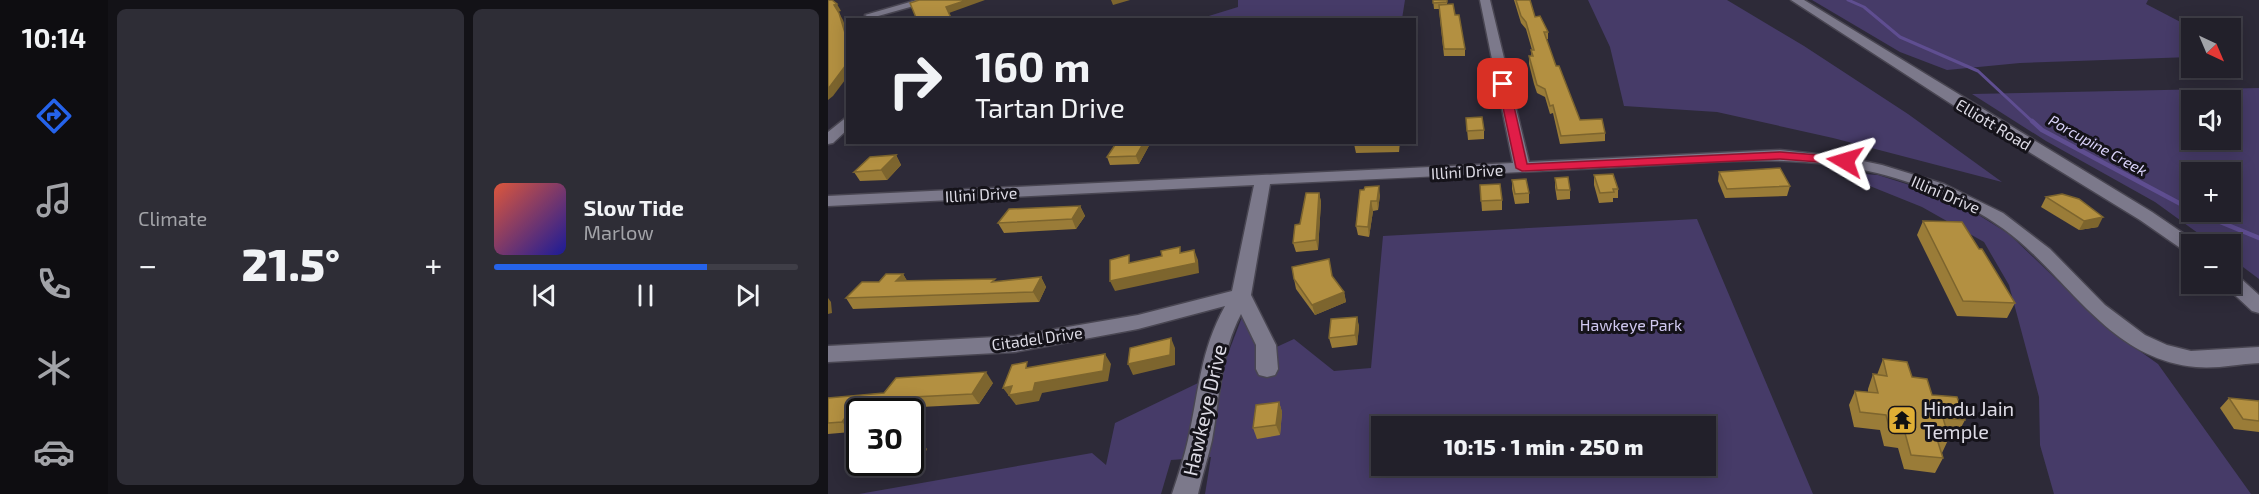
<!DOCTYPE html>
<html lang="en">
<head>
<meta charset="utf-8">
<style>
	body { margin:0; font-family:"Exo 2",sans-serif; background:#2e2d36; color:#f1f3f6; height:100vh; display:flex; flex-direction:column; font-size:22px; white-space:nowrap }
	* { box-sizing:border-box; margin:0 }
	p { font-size:20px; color:#a2a3a8 }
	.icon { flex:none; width:33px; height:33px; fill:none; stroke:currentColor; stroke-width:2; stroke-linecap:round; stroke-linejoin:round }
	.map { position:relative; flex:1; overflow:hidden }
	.drawer { display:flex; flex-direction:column; gap:9px; padding:9px; background:#131217; width:720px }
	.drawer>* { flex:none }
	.guide { position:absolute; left:18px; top:18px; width:570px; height:126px; border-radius:0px; box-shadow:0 3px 15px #0003,0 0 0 2px #3f3e47; background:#22202a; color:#f1f3f6; overflow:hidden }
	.needle { width:39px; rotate:136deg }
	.tools { position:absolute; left:1353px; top:18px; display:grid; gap:12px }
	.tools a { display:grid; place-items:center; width:60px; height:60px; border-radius:0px; background:#22202a; box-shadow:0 3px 15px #0003,0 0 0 2px #3f3e47; font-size:30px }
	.speed { position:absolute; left:18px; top:398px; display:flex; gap:12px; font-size:30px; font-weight:700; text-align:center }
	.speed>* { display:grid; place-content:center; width:78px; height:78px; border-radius:50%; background:#22202a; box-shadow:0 3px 15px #0003,0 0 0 2px #3f3e47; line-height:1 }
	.speed .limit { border:3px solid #111; border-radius:9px; background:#fff; color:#111 }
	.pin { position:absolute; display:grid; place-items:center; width:51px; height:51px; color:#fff; margin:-26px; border-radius:12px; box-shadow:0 3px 9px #0006 }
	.me { position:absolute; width:66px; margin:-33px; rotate:277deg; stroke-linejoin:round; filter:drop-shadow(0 0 4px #0008) }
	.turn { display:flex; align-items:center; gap:21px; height:126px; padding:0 30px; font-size:27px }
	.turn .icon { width:78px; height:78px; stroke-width:2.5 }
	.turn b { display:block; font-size:42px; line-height:51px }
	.big { font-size:45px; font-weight:800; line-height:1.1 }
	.drawer .tile { flex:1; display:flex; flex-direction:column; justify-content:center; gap:9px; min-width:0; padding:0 21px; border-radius:9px; background:#2e2d36 }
	.song { display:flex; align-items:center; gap:18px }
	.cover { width:72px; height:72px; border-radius:9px; background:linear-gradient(135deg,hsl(10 70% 55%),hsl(240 70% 35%)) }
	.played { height:6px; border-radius:3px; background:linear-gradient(90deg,#2563eb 70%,#3f3e47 70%) }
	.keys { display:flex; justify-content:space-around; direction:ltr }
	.heat { display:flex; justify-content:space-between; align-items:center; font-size:33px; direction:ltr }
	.drawer .tiles { flex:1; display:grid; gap:9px; grid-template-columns:repeat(2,1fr) }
	.trip { position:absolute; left:543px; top:416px; width:345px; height:60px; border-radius:0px; background:#22202a; box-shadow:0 3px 15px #0003,0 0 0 2px #3f3e47; font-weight:800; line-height:60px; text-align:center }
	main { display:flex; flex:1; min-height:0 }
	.tab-bar { display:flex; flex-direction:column; width:108px; justify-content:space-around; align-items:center; background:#0e0d11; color:#a2a3a8 }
	.tab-bar .icon { width:42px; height:42px }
	.tab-bar .current { color:#2563eb }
	.tab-bar b { font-size:27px; color:#f1f3f6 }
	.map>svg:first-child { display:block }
	.green { fill:#463b68; fill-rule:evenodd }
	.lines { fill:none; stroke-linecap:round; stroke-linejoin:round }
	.stream-far1 { stroke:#5f4e91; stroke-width:3 }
	.stream { stroke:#5f4e91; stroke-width:4.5 }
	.minor-casing { stroke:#494652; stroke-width:3 }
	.minor { fill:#7c798b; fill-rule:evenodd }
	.wall { fill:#9a7c38 }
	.shaded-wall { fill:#7d652e }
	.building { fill:#b39041; stroke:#7d652e; stroke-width:1.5 }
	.route { fill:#e11d48; stroke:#92132f; stroke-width:1.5 }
	.labels { text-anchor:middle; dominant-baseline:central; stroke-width:6; stroke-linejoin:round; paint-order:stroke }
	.far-water-label { font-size:15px; font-style:italic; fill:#dbd4fb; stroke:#15131a }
	.street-label { font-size:16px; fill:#dddbe5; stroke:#15131a }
	.park-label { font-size:16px; fill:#d0c8f0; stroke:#15131a }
	.near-poi-label { font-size:20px; fill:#dddbe5; stroke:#15131a; text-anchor:start }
	.near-street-label { font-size:20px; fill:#dddbe5; stroke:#15131a }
</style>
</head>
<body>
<main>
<nav class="tab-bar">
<b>10:14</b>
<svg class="icon current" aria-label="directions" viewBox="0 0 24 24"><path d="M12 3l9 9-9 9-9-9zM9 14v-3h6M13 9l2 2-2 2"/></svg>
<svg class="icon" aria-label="music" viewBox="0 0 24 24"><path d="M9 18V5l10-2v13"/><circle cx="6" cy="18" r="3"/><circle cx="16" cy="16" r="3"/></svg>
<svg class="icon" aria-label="phone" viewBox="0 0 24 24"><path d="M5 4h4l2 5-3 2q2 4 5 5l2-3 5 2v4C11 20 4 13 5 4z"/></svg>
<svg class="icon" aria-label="climate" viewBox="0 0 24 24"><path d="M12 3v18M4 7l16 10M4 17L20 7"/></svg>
<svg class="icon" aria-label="car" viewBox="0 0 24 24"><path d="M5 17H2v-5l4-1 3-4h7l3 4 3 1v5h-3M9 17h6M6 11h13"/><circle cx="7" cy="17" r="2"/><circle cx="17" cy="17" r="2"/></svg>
</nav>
<section class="drawer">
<div class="tiles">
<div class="tile"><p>Climate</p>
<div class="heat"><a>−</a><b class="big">21.5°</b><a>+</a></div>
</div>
<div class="tile">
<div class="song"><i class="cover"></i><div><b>Slow Tide</b><p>Marlow</p></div></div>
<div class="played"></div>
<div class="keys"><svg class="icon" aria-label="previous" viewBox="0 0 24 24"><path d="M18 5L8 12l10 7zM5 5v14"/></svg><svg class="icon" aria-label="pause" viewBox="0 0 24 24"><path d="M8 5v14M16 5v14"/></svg><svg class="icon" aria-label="next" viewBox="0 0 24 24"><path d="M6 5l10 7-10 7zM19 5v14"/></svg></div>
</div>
</div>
</section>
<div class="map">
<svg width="1431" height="494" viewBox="0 0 1431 494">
	<rect width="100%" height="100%" fill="#2d2a38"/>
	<g class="green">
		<polygon points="410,0 577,0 574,19 371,19 410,7"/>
		<polygon points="760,0 899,0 976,46 1080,114 1174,182 1005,138 889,112 796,106 782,47"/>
		<polygon points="984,0 1320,0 1318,4 1364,28 1363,57 1192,63 1119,70 1072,52"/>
		<path d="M 1431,88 L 1431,279 L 1403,258 L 1402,244 L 1385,244 L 1327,202 L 1218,141 L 1144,94 ZM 1402,100 L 1402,140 L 1364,140 L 1364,100 ZM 1402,172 L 1402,212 L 1364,212 L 1364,172 Z"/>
		<polygon points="1007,172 1050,175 1091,188 1141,209 1181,234 1278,327 1330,364 1423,494 1226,494 1212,445 1211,397 1181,285 1156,242 1094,207"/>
		<path d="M 869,219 L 985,494 L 377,494 L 383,457 L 343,460 L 333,494 L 31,494 L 264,453 L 278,465 L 287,423 L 393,372 L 414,317 L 440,351 L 466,339 L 506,371 L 543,368 L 555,236 ZM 554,426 L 878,426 L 878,465 L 554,465 Z"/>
	</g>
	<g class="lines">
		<polyline class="stream-far1" points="1020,0 1036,7 1072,37 1150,71 1206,123"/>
		<g class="stream">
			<polyline points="1204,121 1214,130 1364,210"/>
			<polyline points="1368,212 1431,238"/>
		</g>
		<g class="minor-casing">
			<g id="minor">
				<polygon points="89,0 107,0 43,18 37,15"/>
				<path d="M 652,0 L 662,0 L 701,162 L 952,150 L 1016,157 L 1054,165 L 1116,184 L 1175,213 L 1222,249 L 1277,305 L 1317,335 L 1339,345 L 1363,351 L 1431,347 L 1431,363 C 1410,364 1389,369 1368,367 C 1287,360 1247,289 1191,241 C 1151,207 1100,186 1049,173 C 964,152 877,163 791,167 C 675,173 559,179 442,184 L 423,295 L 448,345 L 450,369 L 447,375 L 439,377 L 431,375 L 428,369 L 428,345 L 413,314 C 392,354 392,397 384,440 C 380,458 374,476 370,494 L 344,494 C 350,476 356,458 360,440 C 371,391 372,351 397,306 L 310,329 L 187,352 L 0,362 L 0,346 L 187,336 L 310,315 L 404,291 L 426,185 L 0,206 L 0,196 L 685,163 Z"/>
				<polygon points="963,0 976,0 1324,212 1371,244 1364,244 1364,254 1358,252 1312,220 1128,107"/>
				<polygon points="20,116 20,129 5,143 0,144 0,132"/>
				<polygon points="1402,273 1409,275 1431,295 1431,313 1424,311 1395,284 1402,284"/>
			</g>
		</g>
		<use href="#minor" class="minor"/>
	</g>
	<g class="wall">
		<polygon points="605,0 619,0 619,4 627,15 637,49 637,56 616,56 611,9 606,9"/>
		<polygon points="686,0 702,0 707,17 720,32 720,39 718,39 728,66 752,120 777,133 777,141 732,144 725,113 722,114 717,97 709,93 706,84 701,64 701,56 703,56 704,50 698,29 693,23"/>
		<polygon points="638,118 656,130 656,139 640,140"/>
		<polygon points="299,142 323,142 311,164 282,165 279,157 298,144"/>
		<polygon points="572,142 571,152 528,153 526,144"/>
		<polygon points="68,155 73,165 59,180 32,181 26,172"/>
		<polygon points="891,172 962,186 959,196 897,198 890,181"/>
		<polygon points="766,175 790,189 790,198 785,198 785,202 771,203 766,185"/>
		<polygon points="727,178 742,190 742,199 729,200 727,187"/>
		<polygon points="684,180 701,193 701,203 687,204 684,189"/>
		<polygon points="652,185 674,200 674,210 654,211"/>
		<polygon points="532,190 552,195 550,210 545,211 541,237 530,235 528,226"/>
		<polygon points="491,193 493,202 490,250 468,252 465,243 472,224"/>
		<polygon points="1218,197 1270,227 1251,230 1213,207"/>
		<polygon points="252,206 257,216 248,229 176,233 170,223"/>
		<polygon points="1095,221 1187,303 1179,318 1129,316 1089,235"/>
		<polygon points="75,274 79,281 169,282 213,277 218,287 211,302 25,309 18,298 51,282"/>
		<polygon points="504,276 516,292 518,302 487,315 468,289 466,279"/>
		<polygon points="529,317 531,327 529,345 504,348 501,338"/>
		<polygon points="1055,359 1084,377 1104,395 1137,420 1129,435 1120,434 1121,438 1114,453 1115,458 1107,473 1076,469 1070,448 1056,446 1052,430 1026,427 1021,405 1027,391 1040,392 1040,389 1045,374 1049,375"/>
		<polygon points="165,383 151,404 93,407 87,416 82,416 82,411 32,411 32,420 23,432 0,434 0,398"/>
		<polygon points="1401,398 1431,401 1431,432 1406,429 1392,408"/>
		<polygon points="451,402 454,412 452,435 429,439 425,428"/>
	</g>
	<g class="shaded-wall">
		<polygon points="139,0 157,0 121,13 118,7"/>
		<polygon points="283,0 302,0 285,5"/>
		<polygon points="9,4 13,11 10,12 6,5"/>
		<polygon points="11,13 15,20 20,35 20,43"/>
		<polygon points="20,62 20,76 5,96 0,100 0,89"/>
		<polygon points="316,142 323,142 311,164 308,156"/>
		<polygon points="68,155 73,165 59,180 53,170"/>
		<polygon points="551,186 552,195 550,210 549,201"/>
		<polygon points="491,193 493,202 490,250 488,240"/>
		<polygon points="543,201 545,211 541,237 540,227"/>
		<polygon points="252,206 257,216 248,229 244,219"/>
		<polygon points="1275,217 1270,227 1251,230 1256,221"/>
		<polygon points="366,250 370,260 371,273 287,291 282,281"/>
		<polygon points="75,274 81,284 68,281"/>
		<polygon points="213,277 218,287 211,302 205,292"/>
		<polygon points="516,292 518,302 487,315 484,305"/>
		<polygon points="0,298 3,302 4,313 0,314"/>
		<polygon points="529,317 531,327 529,345 527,335"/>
		<polygon points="343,338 347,348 347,365 305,375 300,364"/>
		<polygon points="277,354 283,364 280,381 214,393 211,401 188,405 175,388"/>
		<polygon points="158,372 165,383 151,404 144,394"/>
		<polygon points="85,397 93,407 87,416 79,405"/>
		<polygon points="451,402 454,412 452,435 448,425"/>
		<polygon points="24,408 32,417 32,420 23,432 14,422"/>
		<polygon points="95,444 99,449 89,471 72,474 68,469"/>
	</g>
	<g class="building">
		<polygon points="0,0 4,0 9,4 6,5 11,13 20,43 20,62 18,65 0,89"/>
		<polygon points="91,0 139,0 118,7 124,20 89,20 82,3"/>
		<polygon points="605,0 619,0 619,2 605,3"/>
		<polygon points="688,0 702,0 707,17 712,16 720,32 716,32 728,66 731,66 752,120 774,119 777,133 733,136 725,105 722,106 717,89 709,85 701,56 705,56 703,50 706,50 698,22 693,16"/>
		<polygon points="625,4 627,15 631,15 637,49 616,49 611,5"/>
		<polygon points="654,117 656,130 639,131 638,118"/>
		<polygon points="299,142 316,142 308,156 279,157 287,145 298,144"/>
		<polygon points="527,142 569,142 526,144"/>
		<polygon points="68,155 53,170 26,172 42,157"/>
		<polygon points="952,168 962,186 899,189 891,172"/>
		<polygon points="785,174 790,189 785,189 786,192 772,193 766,175"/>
		<polygon points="740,177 742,190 729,190 727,178"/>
		<polygon points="698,179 701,193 687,194 684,180"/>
		<polygon points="672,184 674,200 653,201 652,185"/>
		<polygon points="551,186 549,201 543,201 540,227 528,226 532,190 536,190 537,187"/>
		<polygon points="478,193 491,193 488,240 465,243 467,225 472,224"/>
		<polygon points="1234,194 1251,199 1275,217 1256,221 1218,197"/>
		<polygon points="252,206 244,219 170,223 181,209"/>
		<polygon points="1095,221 1134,222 1151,249 1154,249 1187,303 1135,301"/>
		<polygon points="352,247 352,253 366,250 368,263 282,281 282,260 301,255 301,263 334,256 333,251"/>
		<polygon points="501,259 504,276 516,292 484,305 466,279 464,267"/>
		<polygon points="58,274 75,274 68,281 167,279 164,282 213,277 205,292 18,298 34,282 51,282"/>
		<polygon points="529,317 527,335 501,338 503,319"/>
		<polygon points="343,338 342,355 300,364 302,348"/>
		<polygon points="277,354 275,371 207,383 205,391 181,395 184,386 175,388 184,365 199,362 198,368"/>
		<polygon points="1055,359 1079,362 1084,377 1099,379 1104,395 1129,397 1137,420 1115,418 1121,438 1108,436 1115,458 1083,455 1077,433 1062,431 1058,415 1032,412 1027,391 1050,393 1045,374 1059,376"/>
		<polygon points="158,372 144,394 85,397 79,405 24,408 14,422 0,423 0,398 56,393 68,378"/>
		<polygon points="1401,398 1431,401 1431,421 1415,419"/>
		<polygon points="451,402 448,425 425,428 428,405"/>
		<polygon points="95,444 85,466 68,469 71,462 82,462 82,446"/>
	</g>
	<polygon class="route" points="675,81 681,84 699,164 952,152 1017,157 1023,161 1017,164 952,159 694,171 688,168 670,84"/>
	<defs>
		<g id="temple-square" transform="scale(1.5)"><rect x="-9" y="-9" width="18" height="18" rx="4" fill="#e1af34" stroke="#15131a"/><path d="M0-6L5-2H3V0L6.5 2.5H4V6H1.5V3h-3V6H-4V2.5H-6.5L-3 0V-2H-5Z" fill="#111"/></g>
	</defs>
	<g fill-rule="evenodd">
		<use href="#temple-square" x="1074" y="420"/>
	</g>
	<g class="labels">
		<g class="far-water-label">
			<text transform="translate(1270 145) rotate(29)">Porcupine Creek</text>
		</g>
		<g class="street-label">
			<text transform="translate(1166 124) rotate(31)">Elliott Road</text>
			<text transform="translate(639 171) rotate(-3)">Illini Drive</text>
			<text transform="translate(153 194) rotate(-3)">Illini Drive</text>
			<text transform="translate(1118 194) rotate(23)">Illini Drive</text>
			<text transform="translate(209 338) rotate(-8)">Citadel Drive</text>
		</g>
		<g class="park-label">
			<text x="803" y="324">Hawkeye Park</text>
		</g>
		<g class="near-poi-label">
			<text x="1095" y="408">Hindu Jain<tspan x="1095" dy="23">Temple</tspan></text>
		</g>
		<g class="near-street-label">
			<text transform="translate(376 410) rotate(-77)">Hawkeye Drive</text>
		</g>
	</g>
</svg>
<div class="tools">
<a><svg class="needle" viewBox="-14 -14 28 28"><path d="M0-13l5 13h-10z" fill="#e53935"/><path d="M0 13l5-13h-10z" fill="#a2a3a8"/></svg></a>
<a><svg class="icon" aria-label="sound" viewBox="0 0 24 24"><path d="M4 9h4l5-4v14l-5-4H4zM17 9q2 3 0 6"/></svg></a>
<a>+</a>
<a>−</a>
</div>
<div class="speed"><div class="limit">30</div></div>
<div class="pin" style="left:675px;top:84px;background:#d93025"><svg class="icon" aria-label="arrive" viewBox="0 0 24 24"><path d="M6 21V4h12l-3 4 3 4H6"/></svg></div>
<svg class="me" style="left:1017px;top:161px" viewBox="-20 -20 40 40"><path d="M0-17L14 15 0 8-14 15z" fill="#e11d48" stroke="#fff" stroke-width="4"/></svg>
<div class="trip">10:15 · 1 min · 250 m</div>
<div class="guide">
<div class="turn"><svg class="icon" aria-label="right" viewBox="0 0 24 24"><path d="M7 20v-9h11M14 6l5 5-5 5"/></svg><div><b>160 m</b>Tartan Drive</div></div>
</div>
</div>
</main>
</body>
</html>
